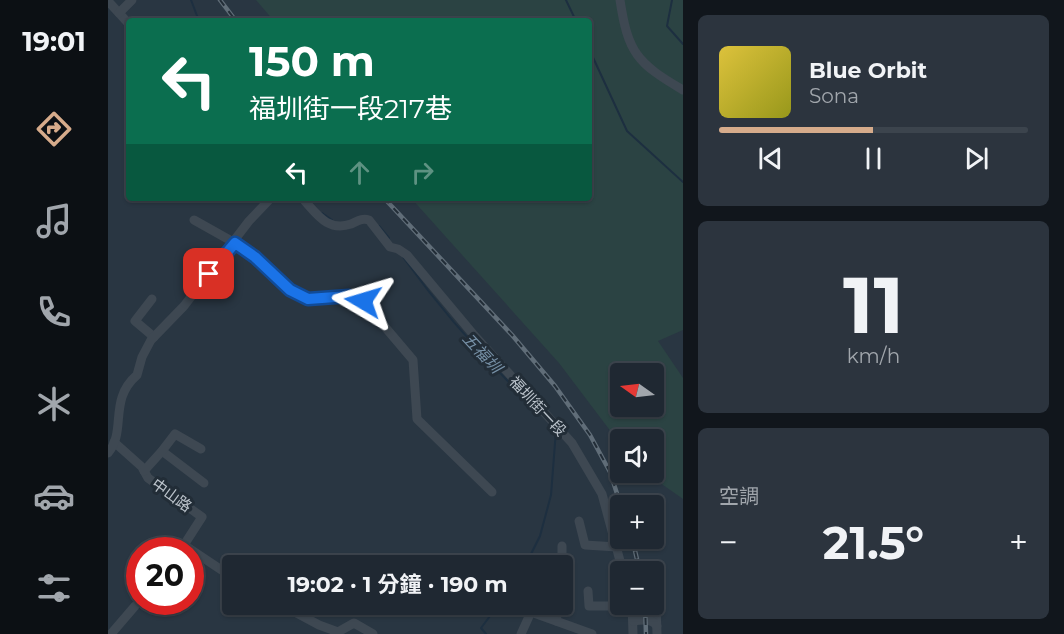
<!DOCTYPE html>
<html lang="zh-TW">
<head>
<meta charset="utf-8">
<style>
	body { margin:0; font-family:Montserrat,"Noto Sans TC",sans-serif; background:#2c343e; color:#f1f3f6; height:100vh; display:flex; flex-direction:column; font-size:22px; white-space:nowrap }
	* { box-sizing:border-box; margin:0 }
	p { font-size:20px; color:#a1a6ac }
	.icon { flex:none; width:33px; height:33px; fill:none; stroke:currentColor; stroke-width:2; stroke-linecap:round; stroke-linejoin:round }
	.map { position:relative; flex:1; overflow:hidden }
	.sheet { display:flex; flex-direction:column; gap:15px; padding:15px; background:#11161c; width:381px }
	.sheet>* { flex:none }
	.top-card { position:absolute; left:18px; top:18px; width:466px; height:183px; border-radius:6px; box-shadow:0 2px 4px #0004,0 0 0 2px #3c444d; background:#0b6e4f; color:#fff; overflow:hidden }
	.needle { width:39px; rotate:284deg }
	.controls { position:absolute; left:502px; top:363px; display:grid; gap:12px }
	.controls a { display:grid; place-items:center; width:54px; height:54px; border-radius:6px; background:#1f2832; box-shadow:0 2px 4px #0004,0 0 0 2px #3c444d; font-size:30px }
	.speed { position:absolute; left:18px; top:537px; display:flex; gap:12px; font-size:30px; font-weight:700; text-align:center }
	.speed>* { display:grid; place-content:center; width:78px; height:78px; border-radius:50%; background:#1f2832; box-shadow:0 2px 4px #0004,0 0 0 2px #3c444d; line-height:1 }
	.speed .limit { border:9px solid #d22; background:#fff; color:#111 }
	.pin { position:absolute; display:grid; place-items:center; width:51px; height:51px; color:#fff; margin:-26px; border-radius:12px; box-shadow:0 3px 9px #0006 }
	.me { position:absolute; width:66px; margin:-33px; rotate:277deg; stroke-linejoin:round; filter:drop-shadow(0 0 4px #0008) }
	.turn { display:flex; align-items:center; gap:21px; height:126px; padding:0 24px; font-size:27px }
	.turn .icon { width:78px; height:78px; stroke-width:2.5 }
	.turn b { display:block; font-size:42px; line-height:51px }
	.lanes { display:flex; align-items:center; height:57px; padding:0 24px; background:#0003; justify-content:center; gap:30px; direction:ltr }
	.lanes .off { opacity:.35 }
	.big { font-size:45px; font-weight:700; line-height:1.1 }
	.sheet .widget { flex:1; display:flex; flex-direction:column; justify-content:center; gap:9px; min-width:0; padding:0 21px; border-radius:9px; background:#2c343e }
	.sheet .dial { align-items:center; gap:0 }
	.dial b { font-size:78px; line-height:1 }
	.song { display:flex; align-items:center; gap:18px }
	.cover { width:72px; height:72px; border-radius:9px; background:linear-gradient(135deg,hsl(50 70% 55%),hsl(60 70% 35%)) }
	.played { height:6px; border-radius:3px; background:linear-gradient(90deg,#d6ab8b 50%,#3c444d 50%) }
	.keys { display:flex; justify-content:space-around; direction:ltr }
	.heat { display:flex; justify-content:space-between; align-items:center; font-size:33px; direction:ltr }
	.trip { position:absolute; left:114px; top:555px; width:351px; height:60px; border-radius:6px; background:#1f2832; box-shadow:0 2px 4px #0004,0 0 0 2px #3c444d; font-weight:700; line-height:60px; text-align:center }
	main { display:flex; flex:1; min-height:0 }
	.tabs { display:flex; flex-direction:column; width:108px; justify-content:space-around; align-items:center; background:#0c1014; color:#a1a6ac }
	.tabs .icon { width:42px; height:42px }
	.tabs .current { color:#d6ab8b }
	.tabs b { font-size:27px; color:#f1f3f6 }
	.map>svg:first-child { display:block }
	.green { fill:#2b4343; fill-rule:evenodd }
	.lines { fill:none; stroke-linecap:round; stroke-linejoin:round }
	.stream { stroke:#1d2f40; stroke-width:2 }
	.minor { stroke:#3e4852; stroke-width:9 }
	.rail-casing { stroke:#606d78; stroke-width:4.5 }
	.rail { stroke:#222d37; stroke-width:2; stroke-dasharray:7; stroke-linecap:butt }
	.route-casing { stroke:#114b97; stroke-width:15 }
	.route { stroke:#1a73e8; stroke-width:10 }
	.labels { text-anchor:middle; dominant-baseline:central; stroke-width:6; stroke-linejoin:round; paint-order:stroke }
	.street-label { font-size:15px; fill:#bbc3cb; stroke:#222d37 }
	.water-label { font-size:16px; font-style:italic; fill:#7791a7; stroke:#222d37 }
</style>
</head>
<body>
<main>
<nav class="tabs">
<b>19:01</b>
<svg class="icon current" aria-label="directions" viewBox="0 0 24 24"><path d="M12 3l9 9-9 9-9-9zM9 14v-3h6M13 9l2 2-2 2"/></svg>
<svg class="icon" aria-label="music" viewBox="0 0 24 24"><path d="M9 18V5l10-2v13"/><circle cx="6" cy="18" r="3"/><circle cx="16" cy="16" r="3"/></svg>
<svg class="icon" aria-label="phone" viewBox="0 0 24 24"><path d="M5 4h4l2 5-3 2q2 4 5 5l2-3 5 2v4C11 20 4 13 5 4z"/></svg>
<svg class="icon" aria-label="climate" viewBox="0 0 24 24"><path d="M12 3v18M4 7l16 10M4 17L20 7"/></svg>
<svg class="icon" aria-label="car" viewBox="0 0 24 24"><path d="M5 17H2v-5l4-1 3-4h7l3 4 3 1v5h-3M9 17h6M6 11h13"/><circle cx="7" cy="17" r="2"/><circle cx="17" cy="17" r="2"/></svg>
<svg class="icon" aria-label="filters" viewBox="0 0 24 24"><path d="M4 7h16M4 17h16"/><circle cx="9" cy="7" r="2"/><circle cx="15" cy="17" r="2"/></svg>
</nav>
<div class="map">
<svg width="575" height="634" viewBox="0 0 575 634">
	<rect width="100%" height="100%" fill="#293642"/>
	<path class="green" d="M 148,0 L 575,0 L 575,330 L 550,341 L 575,378 L 575,499 L 538,473 L 546,472 L 546,440 L 513,440 L 513,445 L 451,363 L 303,198 L 482,198 L 482,21 L 166,21 ZM 513,374 L 546,374 L 546,406 L 513,406 Z"/>
	<g class="lines">
		<g class="stream">
			<polyline points="83,0 91,21"/>
			<polyline points="458,0 468,21"/>
			<polyline points="564,0 559,26 575,44"/>
			<polyline points="482,51 519,131 575,182"/>
			<polyline points="214,213 224,220"/>
			<polyline points="271,226 281,238"/>
			<path d="M 295,257 C 333,310 376,359 423,404"/>
			<polyline points="417,566 432,536 443,495 448,430"/>
			<polyline points="378,634 373,628 391,604"/>
		</g>
		<g class="minor">
			<path d="M 512,0 C 520,53 529,63 575,90"/>
			<polyline points="0,1 21,24"/>
			<polyline points="11,13 24,0"/>
			<path d="M 194,198 C 209,214 219,232 243,224 C 250,221 254,218 261,220 L 282,247 L 290,249 L 299,255 L 365,334 L 464,443 L 494,494 L 515,572"/>
			<polyline points="86,220 127,243 147,257 182,290 200,299 241,296 255,301 305,360 309,419 384,492"/>
			<polyline points="44,299 27,321 46,337"/>
			<polyline points="6,442 34,467 40,478 94,517 76,545 124,577"/>
			<polyline points="54,451 96,483"/>
			<path d="M 0,453 C 19,431 0,400 29,375 L 34,357 L 43,340 L 76,306 L 141,221 L 163,198"/>
			<polyline points="36,471 54,451 67,434 93,449"/>
			<polyline points="471,521 477,545 509,547"/>
			<polyline points="454,546 454,584"/>
			<polyline points="547,575 549,634"/>
			<polyline points="480,591 481,606 524,606"/>
			<polyline points="172,604 211,625 230,632 246,623 265,634"/>
			<polyline points="524,604 525,634"/>
			<polyline points="448,621 451,604"/>
			<path d="M 525,621 C 533,620 544,618 549,626"/>
			<polyline points="3,634 27,606"/>
			<polyline points="413,634 423,612 484,634"/>
		</g>
		<g class="rail-casing">
			<g id="rail">
				<polyline points="112,0 128,21"/>
				<polyline points="276,198 404,335 447,386 482,435 502,472 513,506"/>
				<polyline points="524,538 532,572"/>
				<polyline points="537,604 538,634"/>
			</g>
		</g>
		<use href="#rail" class="rail"/>
	</g>
	<g class="lines">
		<g class="route-casing">
			<polyline id="route" points="101,274 127,243 147,257 182,290 200,299 241,296 255,301"/>
		</g>
		<use href="#route" class="route"/>
	</g>
	<g class="labels">
		<g class="street-label">
			<text transform="translate(430 406) rotate(47)">福圳街一段</text>
			<text transform="translate(64 495) rotate(36)">中山路</text>
		</g>
		<g class="water-label">
			<text transform="translate(374 353) rotate(47)">五福圳</text>
		</g>
	</g>
</svg>
<div class="controls">
<a><svg class="needle" viewBox="-14 -14 28 28"><path d="M0-13l5 13h-10z" fill="#e53935"/><path d="M0 13l5-13h-10z" fill="#a1a6ac"/></svg></a>
<a><svg class="icon" aria-label="sound" viewBox="0 0 24 24"><path d="M4 9h4l5-4v14l-5-4H4zM17 9q2 3 0 6"/></svg></a>
<a>+</a>
<a>−</a>
</div>
<div class="speed"><div class="limit">20</div></div>
<div class="pin" style="left:101px;top:274px;background:#d93025"><svg class="icon" aria-label="arrive" viewBox="0 0 24 24"><path d="M6 21V4h12l-3 4 3 4H6"/></svg></div>
<svg class="me" style="left:255px;top:301px" viewBox="-20 -20 40 40"><path d="M0-17L14 15 0 8-14 15z" fill="#1a73e8" stroke="#fff" stroke-width="4"/></svg>
<div class="trip">19:02 · 1 分鐘 · 190 m</div>
<div class="top-card">
<div class="turn"><svg class="icon" aria-label="left" viewBox="0 0 24 24"><path d="M17 20v-9H6M10 6l-5 5 5 5"/></svg><div><b>150 m</b>福圳街一段217巷</div></div>
<div class="lanes"><svg class="icon" aria-label="left" viewBox="0 0 24 24"><path d="M17 20v-9H6M10 6l-5 5 5 5"/></svg><svg class="icon off" aria-label="ahead" viewBox="0 0 24 24"><path d="M12 20V5M6 11l6-6 6 6"/></svg><svg class="icon off" aria-label="right" viewBox="0 0 24 24"><path d="M7 20v-9h11M14 6l5 5-5 5"/></svg></div>
</div>
</div>
<section class="sheet">
<div class="widget">
<div class="song"><i class="cover"></i><div><b>Blue Orbit</b><p>Sona</p></div></div>
<div class="played"></div>
<div class="keys"><svg class="icon" aria-label="previous" viewBox="0 0 24 24"><path d="M18 5L8 12l10 7zM5 5v14"/></svg><svg class="icon" aria-label="pause" viewBox="0 0 24 24"><path d="M8 5v14M16 5v14"/></svg><svg class="icon" aria-label="next" viewBox="0 0 24 24"><path d="M6 5l10 7-10 7zM19 5v14"/></svg></div>
</div>
<div class="widget dial"><b>11</b><p>km/h</p></div>
<div class="widget"><p>空調</p>
<div class="heat"><a>−</a><b class="big">21.5°</b><a>+</a></div>
</div>
</section>
</main>
</body>
</html>
